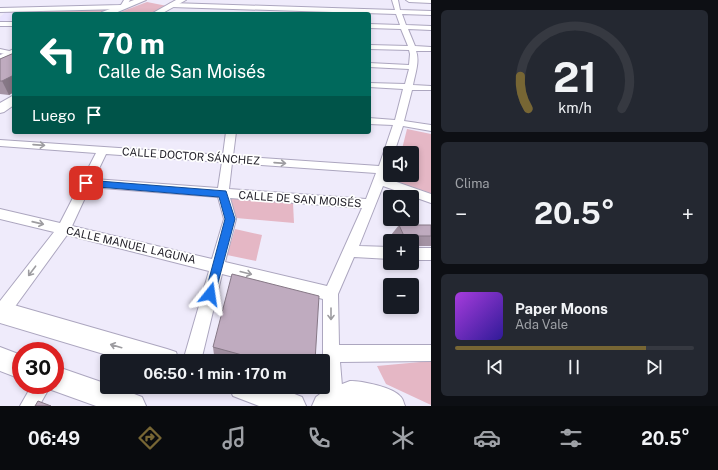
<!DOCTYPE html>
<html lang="es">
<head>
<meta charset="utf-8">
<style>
	body { margin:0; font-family:"Public Sans",sans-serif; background:#242831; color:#f1f3f6; height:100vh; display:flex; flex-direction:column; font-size:15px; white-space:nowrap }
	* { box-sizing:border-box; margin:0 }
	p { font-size:13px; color:#9ea1a6 }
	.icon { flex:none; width:22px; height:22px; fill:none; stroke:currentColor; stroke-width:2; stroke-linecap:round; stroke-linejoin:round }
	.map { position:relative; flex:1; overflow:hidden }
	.side { display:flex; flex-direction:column; gap:10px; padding:10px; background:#0d0f14; width:287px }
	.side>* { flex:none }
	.guide { position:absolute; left:12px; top:12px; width:359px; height:122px; border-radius:4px; box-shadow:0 2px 6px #0003; background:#00695c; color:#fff; overflow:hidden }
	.fabs { position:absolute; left:383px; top:146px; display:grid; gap:8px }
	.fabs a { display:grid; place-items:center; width:36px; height:36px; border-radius:4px; background:#171b24; box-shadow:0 2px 6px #0003; font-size:20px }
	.speed { position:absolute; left:12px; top:342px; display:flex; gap:8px; font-size:20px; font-weight:700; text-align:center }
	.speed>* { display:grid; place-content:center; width:52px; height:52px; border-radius:50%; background:#171b24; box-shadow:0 2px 6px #0003; line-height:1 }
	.speed .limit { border:6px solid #d22; background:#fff; color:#111 }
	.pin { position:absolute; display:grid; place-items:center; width:34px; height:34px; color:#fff; margin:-17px; border-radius:8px; box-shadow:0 2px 6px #0006 }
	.me { position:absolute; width:44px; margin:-22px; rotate:15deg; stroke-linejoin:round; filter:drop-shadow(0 0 3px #0008) }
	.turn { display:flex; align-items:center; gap:14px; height:84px; padding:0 20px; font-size:18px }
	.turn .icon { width:52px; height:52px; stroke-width:2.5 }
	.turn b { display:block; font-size:28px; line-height:34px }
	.then { display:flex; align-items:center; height:38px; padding:0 20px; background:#0003; gap:8px; font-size:15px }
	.big { font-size:30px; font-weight:700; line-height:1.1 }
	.side .widget { flex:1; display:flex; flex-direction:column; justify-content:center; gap:6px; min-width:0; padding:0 14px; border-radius:6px; background:#242831 }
	.side .dial { align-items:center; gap:0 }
	.dial svg { height:104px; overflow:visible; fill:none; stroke:#363941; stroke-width:7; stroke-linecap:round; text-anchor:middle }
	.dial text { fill:#f1f3f6; stroke:none }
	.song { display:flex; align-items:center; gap:12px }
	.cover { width:48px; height:48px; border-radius:6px; background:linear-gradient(135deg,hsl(280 70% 55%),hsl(250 70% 35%)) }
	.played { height:4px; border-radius:2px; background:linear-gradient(90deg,#776634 80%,#363941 80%) }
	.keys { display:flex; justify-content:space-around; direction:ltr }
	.heat { display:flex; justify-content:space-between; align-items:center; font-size:22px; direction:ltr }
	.trip { position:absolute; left:100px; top:354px; width:230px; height:40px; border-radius:4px; background:#171b24; box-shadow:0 2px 6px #0003; font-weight:700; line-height:40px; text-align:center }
	.menu { display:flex; height:64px; justify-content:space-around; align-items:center; background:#090b0e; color:#9ea1a6 }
	.menu .icon { width:28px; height:28px }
	.menu .current { color:#776634 }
	.menu b { font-size:18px; color:#f1f3f6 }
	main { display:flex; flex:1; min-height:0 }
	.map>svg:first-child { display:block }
	.built { fill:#e9e3fe }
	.green { fill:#e5b7c5 }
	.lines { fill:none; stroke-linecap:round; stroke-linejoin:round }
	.street-casing { stroke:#aca6bf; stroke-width:2 }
	.secondary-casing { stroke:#aca6bf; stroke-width:2 }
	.primary-casing { stroke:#aca6bf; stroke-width:2 }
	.street { fill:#fff; fill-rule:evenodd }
	.secondary { fill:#fff; fill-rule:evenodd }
	.primary { fill:#fff; fill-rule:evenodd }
	.wall { fill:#a493a4 }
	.shaded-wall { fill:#867886 }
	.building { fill:#bfabbf; stroke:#867886 }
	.oneway { stroke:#9d9ca0 }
	.route { fill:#1a73e8; stroke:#114b97 }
	.labels { text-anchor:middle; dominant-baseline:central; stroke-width:3.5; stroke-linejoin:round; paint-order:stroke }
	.street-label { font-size:11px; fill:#25232c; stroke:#fff }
</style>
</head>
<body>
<main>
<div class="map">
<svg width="431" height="406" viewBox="0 0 431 406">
	<rect width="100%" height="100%" fill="#efebfb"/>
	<polygon class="built" points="39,10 33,14 14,14 14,20 3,21 0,23 0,17 6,12"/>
	<g class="green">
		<polygon points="147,2 167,6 153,14 115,14"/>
		<polygon points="111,8 110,10 97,14 41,14 46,10"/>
		<polygon points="407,129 431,134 431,195 395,181 397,175 412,175 412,153 401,153"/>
		<polygon points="229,198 293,203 294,223 236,218"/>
		<polygon points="235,229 262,235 256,261 227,255"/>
		<polygon points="431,361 431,405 386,384 377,366"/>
	</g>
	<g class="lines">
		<g class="street-casing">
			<g id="street">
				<polygon points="124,0 130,0 125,8 123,9 0,12 0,8 121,5"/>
				<path d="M 392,0 L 398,0 L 400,10 L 431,11 L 431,15 L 402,14 L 406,25 L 431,26 L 431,30 L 408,29 L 415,46 L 431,47 L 431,51 L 416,51 C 420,61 415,74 413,85 L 431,86 L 431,90 L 412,90 L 404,121 L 431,125 L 431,131 L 403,126 L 394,153 L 390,153 L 390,165 L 385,178 L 431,194 L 431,203 L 383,186 L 359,246 L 390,247 L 390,259 L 354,257 L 338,294 L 339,345 L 431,345 L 431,361 L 340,362 L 343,398 L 340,404 L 337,406 L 328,404 L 325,398 L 323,354 L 323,299 L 222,274 L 201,361 L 183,361 L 209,271 L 67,235 L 6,319 L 0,322 L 0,301 L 54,232 L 0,219 L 0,209 L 60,223 L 96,153 L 0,146 L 0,140 L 223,155 L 226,132 L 236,132 L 233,156 L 379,166 L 393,125 L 369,124 L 369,118 L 395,120 L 403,89 L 369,87 L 369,83 L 405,84 L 409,69 L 369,67 L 369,63 L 409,65 L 410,54 L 409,50 L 369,49 L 369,45 L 408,46 L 401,29 L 369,28 L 369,24 L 400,25 L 396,14 L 171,7 L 168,5 L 171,3 L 395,10 ZM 106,154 L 222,162 L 218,188 L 94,179 ZM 232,163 L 376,173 L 366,199 L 229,189 ZM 90,187 L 218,197 L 224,219 L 212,259 L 72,226 ZM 230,198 L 362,208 L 327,286 L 225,262 L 236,219 Z"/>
				<polygon points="406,0 431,0 431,3 409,2"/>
				<rect x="0" y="22" width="14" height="4"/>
				<polygon points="0,49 14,52 14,56 0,53"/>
				<rect x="412" y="248" width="19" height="12"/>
				<polygon points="32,385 51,385 39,406 20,406"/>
			</g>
		</g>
		<g class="secondary-casing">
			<g id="secondary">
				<polygon points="176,0 186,0 161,14 151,14"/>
				<polygon points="14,95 14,105 4,112 0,113 0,103"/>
				<polygon points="0,301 167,349 176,352 179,361 127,361 0,323"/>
				<polygon points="0,347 21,355 21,379 0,371"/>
				<polygon points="55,366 107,384 107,387 116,387 142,397 146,406 96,406 46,388 45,385 55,385"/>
				<path d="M 350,381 C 362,381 393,387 401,397 C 403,399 404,404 405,406 L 312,406 L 316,397 L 324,391 Z"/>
				<polygon points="229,387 277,387 302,397 306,406 259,406 233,396"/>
			</g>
		</g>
		<g class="primary-casing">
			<g id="primary">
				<polygon points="134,0 146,0 113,14 100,14 102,12"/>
				<polygon points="14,49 14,56 0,62 0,55"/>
			</g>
		</g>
		<use href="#street" class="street"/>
		<use href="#secondary" class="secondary"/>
		<use href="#primary" class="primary"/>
	</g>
	<g class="wall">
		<polygon points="14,53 14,92 9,95 0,94 0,59"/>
		<polygon points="399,225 431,225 431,246 412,246 412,241 394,241 391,235"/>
		<polygon points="213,347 315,361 234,361 214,355"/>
	</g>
	<polygon class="shaded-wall" points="14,75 14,92 9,95 2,81"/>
	<g class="building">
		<polygon points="14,53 14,75 2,81 0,81 0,59"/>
		<polygon points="399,225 431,225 431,236 404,236"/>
		<polygon points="232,274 319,296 315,361 264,361 213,347"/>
		<polygon points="38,401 51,406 35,406"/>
	</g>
	<defs><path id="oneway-shaft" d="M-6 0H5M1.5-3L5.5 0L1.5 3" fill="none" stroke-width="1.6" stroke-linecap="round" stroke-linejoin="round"/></defs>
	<g class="oneway">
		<use href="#oneway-shaft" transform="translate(39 145) rotate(4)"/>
		<use href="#oneway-shaft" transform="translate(280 163) rotate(4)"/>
		<use href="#oneway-shaft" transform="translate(38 223) rotate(13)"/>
		<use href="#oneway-shaft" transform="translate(32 271) rotate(127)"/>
		<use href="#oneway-shaft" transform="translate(246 273) rotate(14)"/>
		<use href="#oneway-shaft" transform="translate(331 314) rotate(90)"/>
		<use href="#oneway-shaft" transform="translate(116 346) rotate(-164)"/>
	</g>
	<polygon class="route" points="86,180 226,191 235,219 214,298 210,299 206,298 205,294 225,219 219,197 86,186 81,183"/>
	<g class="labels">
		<g class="street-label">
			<text transform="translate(191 156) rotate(4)">CALLE DOCTOR SÁNCHEZ</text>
			<text transform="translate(300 199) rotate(4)">CALLE DE SAN MOISÉS</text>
			<text transform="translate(131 245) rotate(13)">CALLE MANUEL LAGUNA</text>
		</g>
	</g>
</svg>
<div class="fabs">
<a><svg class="icon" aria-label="sound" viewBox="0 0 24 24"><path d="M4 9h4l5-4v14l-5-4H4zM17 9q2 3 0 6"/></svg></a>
<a><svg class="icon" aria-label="search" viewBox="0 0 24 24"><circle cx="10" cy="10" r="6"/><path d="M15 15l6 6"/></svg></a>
<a>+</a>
<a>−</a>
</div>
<div class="speed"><div class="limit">30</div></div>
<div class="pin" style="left:86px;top:183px;background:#d93025"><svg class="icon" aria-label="arrive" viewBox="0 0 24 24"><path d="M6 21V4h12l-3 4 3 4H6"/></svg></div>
<svg class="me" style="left:210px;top:294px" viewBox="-20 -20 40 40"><path d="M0-17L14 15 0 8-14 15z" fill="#1a73e8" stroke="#fff" stroke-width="4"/></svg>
<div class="trip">06:50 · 1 min · 170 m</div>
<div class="guide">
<div class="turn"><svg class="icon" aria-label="left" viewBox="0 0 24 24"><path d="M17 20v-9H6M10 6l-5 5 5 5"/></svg><div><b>70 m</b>Calle de San Moisés</div></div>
<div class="then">Luego<svg class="icon" aria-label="arrive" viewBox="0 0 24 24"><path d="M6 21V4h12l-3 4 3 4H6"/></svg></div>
</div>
</div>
<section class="side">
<div class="widget dial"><svg viewBox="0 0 100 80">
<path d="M14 69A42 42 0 1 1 86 69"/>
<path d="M14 69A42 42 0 0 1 8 44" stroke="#776634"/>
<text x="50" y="56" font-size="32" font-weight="700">21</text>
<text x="50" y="72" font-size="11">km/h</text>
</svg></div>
<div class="widget"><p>Clima</p>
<div class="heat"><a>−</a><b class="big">20.5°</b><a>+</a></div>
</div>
<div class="widget">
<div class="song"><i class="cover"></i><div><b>Paper Moons</b><p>Ada Vale</p></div></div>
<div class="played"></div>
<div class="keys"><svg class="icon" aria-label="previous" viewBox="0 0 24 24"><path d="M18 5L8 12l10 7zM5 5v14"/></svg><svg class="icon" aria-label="pause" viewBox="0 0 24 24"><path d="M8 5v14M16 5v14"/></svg><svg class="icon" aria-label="next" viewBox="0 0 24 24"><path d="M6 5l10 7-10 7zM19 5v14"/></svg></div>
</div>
</section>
</main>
<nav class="menu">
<b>06:49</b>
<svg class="icon current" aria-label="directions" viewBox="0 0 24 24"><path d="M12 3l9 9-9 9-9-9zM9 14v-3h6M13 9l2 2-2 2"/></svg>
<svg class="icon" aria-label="music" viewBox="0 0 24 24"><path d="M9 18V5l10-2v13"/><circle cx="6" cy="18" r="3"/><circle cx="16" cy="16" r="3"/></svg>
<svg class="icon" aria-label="phone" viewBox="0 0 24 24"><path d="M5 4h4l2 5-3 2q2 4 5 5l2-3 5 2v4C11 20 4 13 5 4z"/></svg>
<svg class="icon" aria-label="climate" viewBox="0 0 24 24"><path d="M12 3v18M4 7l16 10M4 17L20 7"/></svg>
<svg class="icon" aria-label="car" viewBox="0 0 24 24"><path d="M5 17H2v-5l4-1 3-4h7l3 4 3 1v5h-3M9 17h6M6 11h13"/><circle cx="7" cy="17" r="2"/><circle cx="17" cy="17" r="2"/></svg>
<svg class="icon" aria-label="filters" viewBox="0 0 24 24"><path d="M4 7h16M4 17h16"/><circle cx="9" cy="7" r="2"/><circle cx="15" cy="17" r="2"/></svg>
<b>20.5°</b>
</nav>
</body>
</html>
